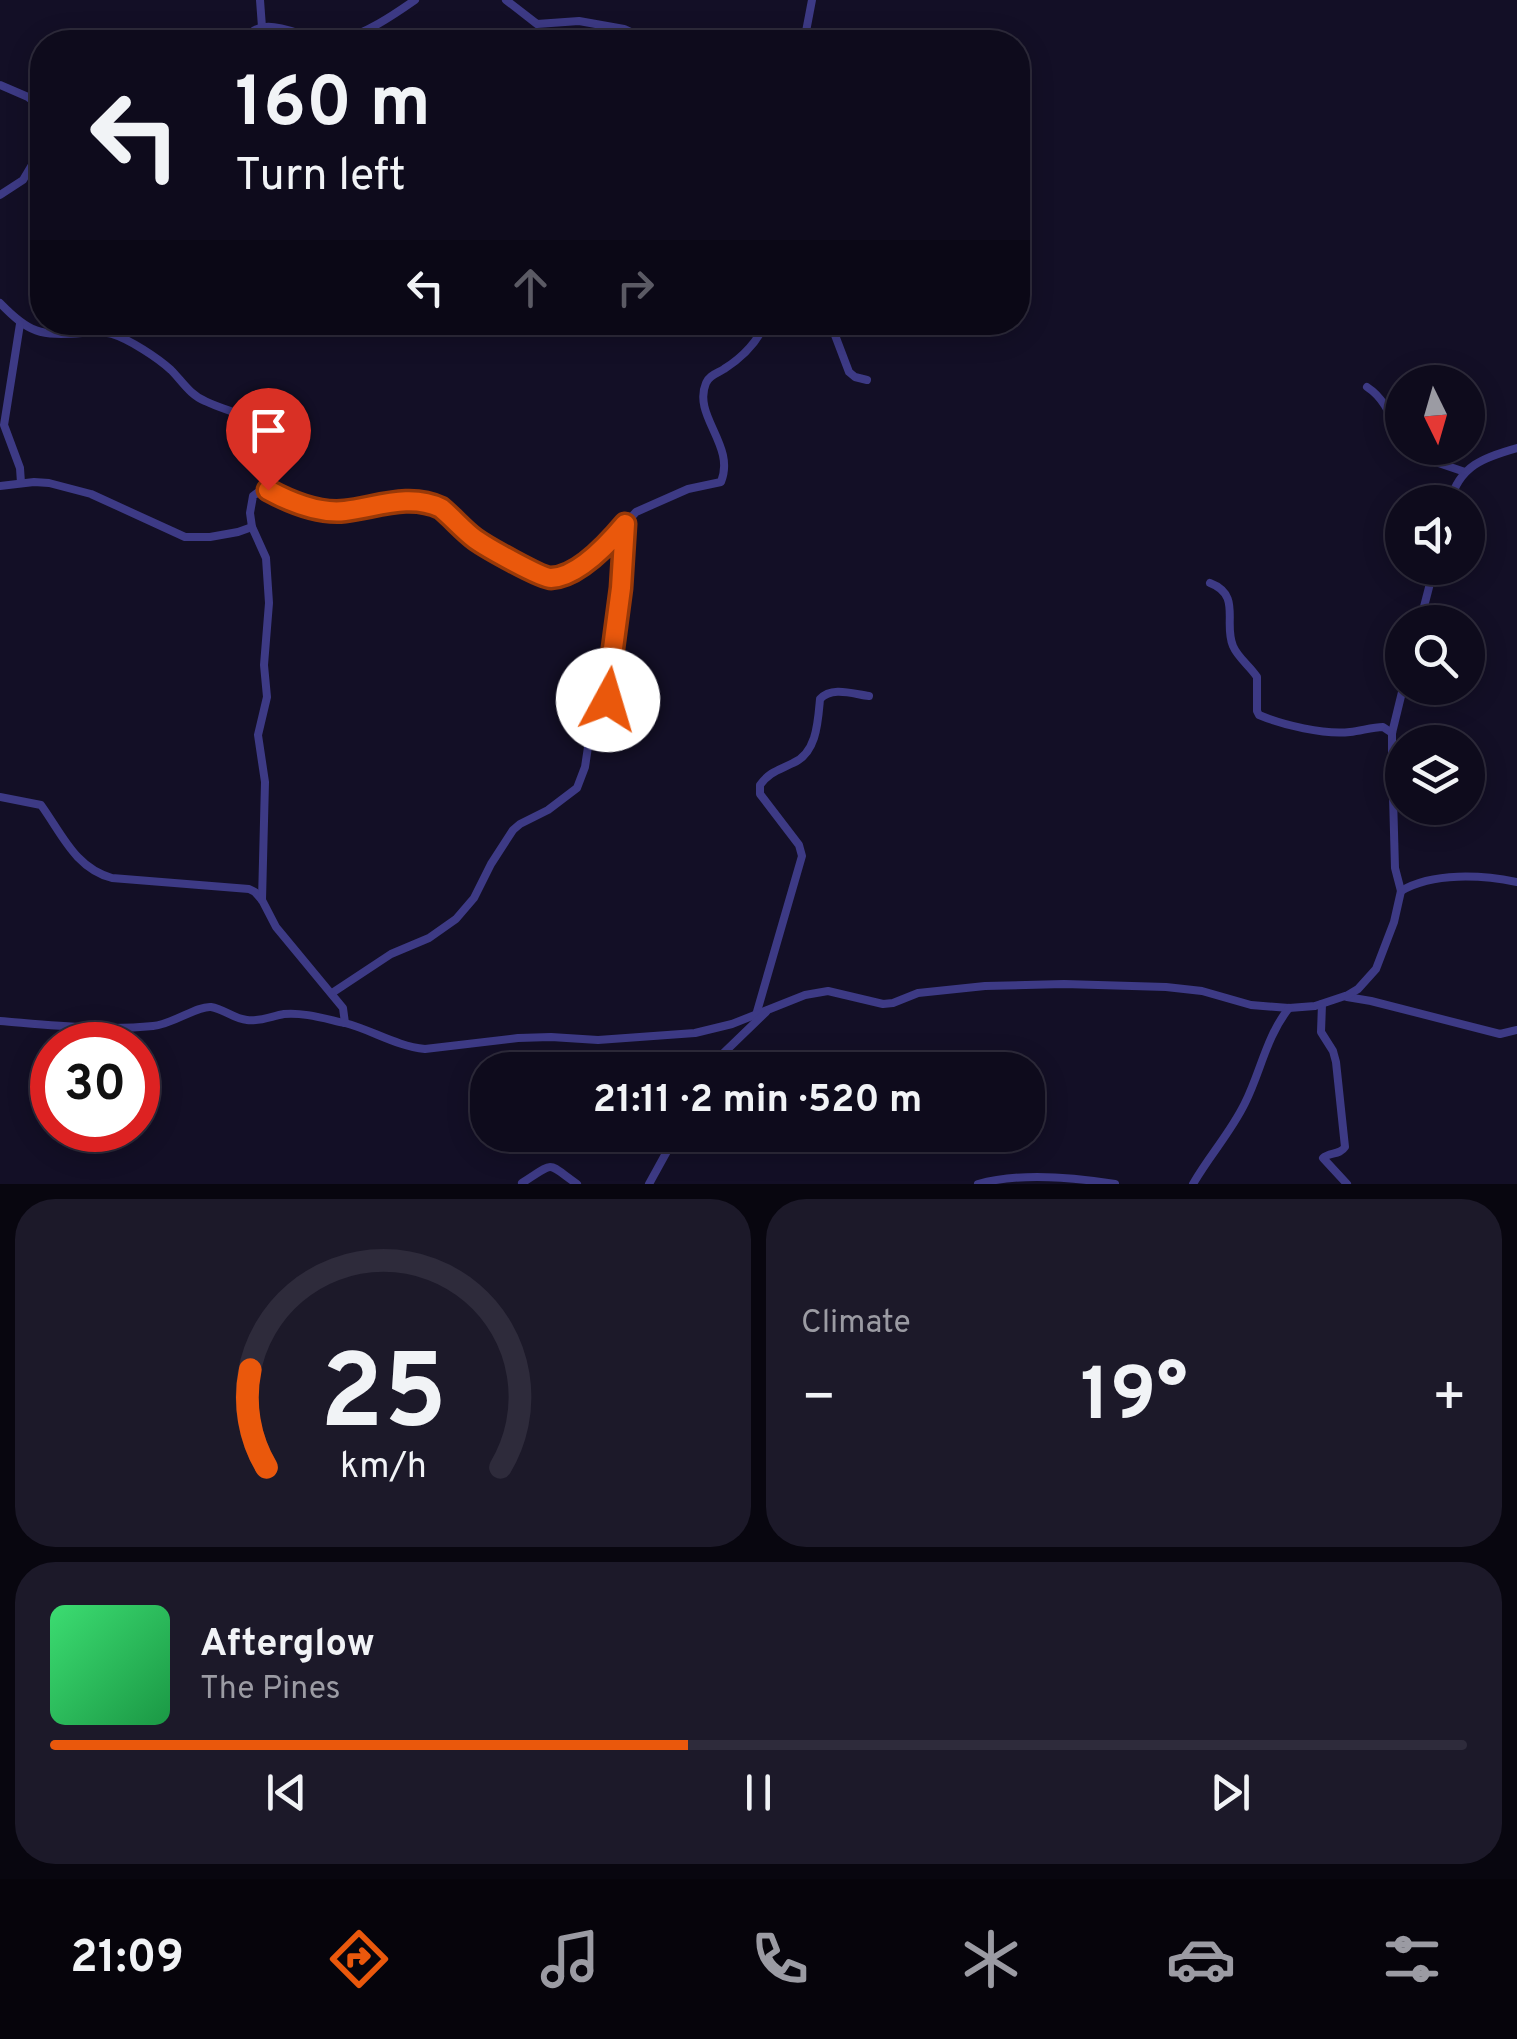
<!DOCTYPE html>
<html lang="en">
<head>
<meta charset="utf-8">
<style>
	body { margin:0; font-family:Overpass,sans-serif; background:#1c1929; color:#f1f3f6; height:100vh; display:flex; flex-direction:column; font-size:38px; white-space:nowrap }
	* { box-sizing:border-box; margin:0 }
	p { font-size:32px; color:#9b9ba3 }
	.icon { flex:none; width:55px; height:55px; fill:none; stroke:currentColor; stroke-width:2; stroke-linecap:round; stroke-linejoin:round }
	.map { position:relative; height:1184px; overflow:hidden }
	.sheet { display:flex; flex-direction:column; gap:15px; padding:15px; background:#08060f; flex:1 }
	.sheet>* { flex:none }
	.hud { position:absolute; left:30px; top:30px; width:1000px; height:305px; border-radius:40px; box-shadow:0 5px 25px #0003,0 0 0 2px #2e2b3b; background:#0e0b1c; color:#f1f3f6; overflow:hidden }
	.needle { width:65px; rotate:175deg }
	.tools { position:absolute; left:1385px; top:365px; display:grid; gap:20px }
	.tools a { display:grid; place-items:center; width:100px; height:100px; border-radius:50%; background:#0e0b1c; box-shadow:0 5px 25px #0003,0 0 0 2px #2e2b3b; font-size:50px }
	.speed { position:absolute; left:30px; top:1022px; display:flex; gap:20px; font-size:50px; font-weight:700; text-align:center }
	.speed>* { display:grid; place-content:center; width:130px; height:130px; border-radius:50%; background:#0e0b1c; box-shadow:0 5px 25px #0003,0 0 0 2px #2e2b3b; line-height:1 }
	.speed .limit { border:15px solid #d22; background:#fff; color:#111 }
	.pin { position:absolute; display:grid; place-items:center; width:85px; height:85px; color:#fff; margin:-102px -42px; border-radius:50% 50% 50% 0; rotate:-45deg; box-shadow:0 0 10px #0007 }
	.pin .icon { rotate:45deg }
	.me { position:absolute; width:110px; margin:-55px; rotate:6deg; stroke-linejoin:round; filter:drop-shadow(0 0 8px #0008) }
	.turn { display:flex; align-items:center; gap:35px; height:210px; padding:0 40px; font-size:45px }
	.turn .icon { width:130px; height:130px; stroke-width:2.5 }
	.turn b { display:block; font-size:70px; line-height:85px }
	.lanes { display:flex; align-items:center; height:95px; padding:0 40px; background:#0003; justify-content:center; gap:50px; direction:ltr }
	.lanes .off { opacity:.35 }
	.big { font-size:75px; font-weight:700; line-height:1.1 }
	.sheet .card { flex:1; display:flex; flex-direction:column; justify-content:center; gap:15px; min-width:0; padding:0 35px; border-radius:40px; background:#1c1929 }
	.sheet .dial { align-items:center; gap:0 }
	.dial svg { height:260px; overflow:visible; fill:none; stroke:#2e2b3b; stroke-width:7; stroke-linecap:round; text-anchor:middle }
	.dial text { fill:#f1f3f6; stroke:none }
	.song { display:flex; align-items:center; gap:30px }
	.cover { width:120px; height:120px; border-radius:15px; background:linear-gradient(135deg,hsl(140 70% 55%),hsl(140 70% 35%)) }
	.played { height:10px; border-radius:5px; background:linear-gradient(90deg,#ea580c 45%,#2e2b3b 45%) }
	.keys { display:flex; justify-content:space-around; direction:ltr }
	.heat { display:flex; justify-content:space-between; align-items:center; font-size:55px; direction:ltr }
	.sheet .tiles { flex:1; display:grid; gap:15px; grid-template-columns:1fr 1fr }
	.card:last-child { grid-column:span 2 }
	.trip { position:absolute; left:470px; top:1052px; width:575px; height:100px; border-radius:40px; background:#0e0b1c; box-shadow:0 5px 25px #0003,0 0 0 2px #2e2b3b; font-weight:700; line-height:100px; text-align:center }
	.tab-bar { display:flex; height:160px; justify-content:space-around; align-items:center; background:#06040b; color:#9b9ba3 }
	.tab-bar .icon { width:70px; height:70px }
	.tab-bar .active { color:#ea580c }
	.tab-bar b { font-size:45px; color:#f1f3f6 }
	.map>svg:first-child { display:block }
	.lines { fill:none; stroke-linecap:round; stroke-linejoin:round }
	.minor { stroke:#3d3a85; stroke-width:8 }
	.route-casing { stroke:#983908; stroke-width:25 }
	.route { stroke:#ea580c; stroke-width:18 }
</style>
</head>
<body>
<div class="map">
<svg width="1517" height="1184" viewBox="0 0 1517 1184">
	<rect width="100%" height="100%" fill="#130f26"/>
	<g class="lines">
		<g class="minor">
			<polyline points="260,0 262,27"/>
			<polyline points="506,0 537,24 579,21 624,29 652,42"/>
			<path d="M 243,42 C 264,6 308,46 338,40 C 363,36 395,14 415,0"/>
			<polyline points="804,42 812,0"/>
			<polyline points="0,85 28,97 42,108"/>
			<polyline points="0,195 23,180 42,148"/>
			<path d="M 0,303 C 29,333 40,336 82,333 C 92,333 102,331 112,334 C 129,339 158,358 171,370 C 182,381 190,395 205,401 C 229,413 271,419 282,447 L 265,484 L 265,487 C 285,503 321,515 348,510 C 378,505 412,493 441,508 L 483,545 L 538,575 L 550,578 L 573,570 L 600,552 L 636,512 L 688,489 L 721,482 C 736,445 692,416 706,383 C 709,375 718,373 724,369 C 743,357 757,343 766,322"/>
			<polyline points="830,322 849,372 855,377 867,380"/>
			<polyline points="20,324 4,425 20,468 21,483"/>
			<path d="M 1367,387 C 1387,400 1392,421 1402,441"/>
			<polyline points="1406,448 1412,454 1465,472"/>
			<polyline points="0,486 34,482 49,483 91,494 185,537 210,537 238,532 252,527"/>
			<path d="M 1450,502 C 1459,466 1484,457 1517,448"/>
			<path d="M 1210,583 C 1242,595 1223,623 1233,646 C 1238,658 1250,666 1257,677 L 1257,711 L 1259,715 C 1283,725 1324,735 1350,732 C 1361,731 1372,727 1383,727 L 1392,733"/>
			<polyline points="1420,622 1434,568"/>
			<path d="M 0,797 L 41,805 C 62,834 75,868 112,878 L 249,889 L 255,892 L 262,900 L 276,927 L 343,1008 L 345,1023"/>
			<polyline points="1401,891 1395,868 1392,760 1392,733 1403,688"/>
			<polyline points="262,900 265,782 258,735 267,697 264,665 269,603 266,558 252,527 250,513 253,496 265,487"/>
			<polyline points="332,993 391,954 429,938 456,919 474,898 491,864 513,830 520,824 548,810 577,788 585,767 588,747 590,741 602,733 606,726 607,686 621,589 625,524"/>
			<polyline points="1347,997 1371,1001 1500,1034 1517,1030"/>
			<path d="M 1322,1004 L 1321,1032 L 1333,1051 L 1336,1062 L 1345,1147 C 1340,1155 1329,1152 1323,1158 L 1347,1184"/>
			<path d="M 756,1015 L 802,856 L 799,845 L 760,794 L 760,785 C 769,772 779,770 793,763 C 817,753 818,721 820,699 C 832,686 853,694 869,696"/>
			<path d="M 0,1021 C 50,1025 103,1031 153,1026 C 174,1024 196,1006 211,1007 C 224,1009 234,1019 247,1020 C 259,1022 272,1016 284,1014 C 303,1012 326,1019 345,1023 C 372,1030 396,1046 425,1049 L 518,1038 L 551,1037 L 598,1040 L 695,1033 L 732,1024 L 805,995 L 828,991 L 883,1004 L 893,1003 L 918,993 L 985,986 L 1064,984 L 1166,987 L 1202,991 L 1251,1005 L 1289,1008 L 1315,1006 L 1348,995 L 1358,989 L 1376,969 L 1394,922 L 1401,891 C 1433,872 1482,875 1517,882"/>
			<polyline points="706,1070 766,1012"/>
			<path d="M 522,1183 C 557,1161 545,1162 577,1184"/>
			<polyline points="649,1184 676,1135"/>
			<path d="M 978,1184 C 1020,1172 1072,1177 1115,1184"/>
			<path d="M 1193,1184 C 1209,1156 1231,1132 1245,1103 C 1261,1071 1266,1037 1289,1008"/>
		</g>
	</g>
	<g class="lines">
		<g class="route-casing">
			<path id="route" d="M 268,490 C 290,502 319,514 345,511 C 377,507 410,493 441,508 C 453,518 463,530 475,539 C 486,547 541,578 551,578 C 578,577 609,543 625,524 L 621,588 L 608,686 L 608,700"/>
		</g>
		<use href="#route" class="route"/>
	</g>
</svg>
<div class="tools">
<a><svg class="needle" viewBox="-14 -14 28 28"><path d="M0-13l5 13h-10z" fill="#e53935"/><path d="M0 13l5-13h-10z" fill="#9b9ba3"/></svg></a>
<a><svg class="icon" aria-label="sound" viewBox="0 0 24 24"><path d="M4 9h4l5-4v14l-5-4H4zM17 9q2 3 0 6"/></svg></a>
<a><svg class="icon" aria-label="search" viewBox="0 0 24 24"><circle cx="10" cy="10" r="6"/><path d="M15 15l6 6"/></svg></a>
<a><svg class="icon" aria-label="layers" viewBox="0 0 24 24"><path d="M12 4l9 5-9 5-9-5zM3 14l9 5 9-5"/></svg></a>
</div>
<div class="speed"><div class="limit">30</div></div>
<div class="pin" style="left:268px;top:490px;background:#d93025"><svg class="icon" aria-label="arrive" viewBox="0 0 24 24"><path d="M6 21V4h12l-3 4 3 4H6"/></svg></div>
<svg class="me" style="left:608px;top:700px" viewBox="-20 -20 40 40"><circle r="19" fill="#fff"/><path d="M0-13L10 11 0 6-10 11z" fill="#ea580c"/></svg>
<div class="trip">21:11 · 2 min · 520 m</div>
<div class="hud">
<div class="turn"><svg class="icon" aria-label="left" viewBox="0 0 24 24"><path d="M17 20v-9H6M10 6l-5 5 5 5"/></svg><div><b>160 m</b>Turn left</div></div>
<div class="lanes"><svg class="icon" aria-label="left" viewBox="0 0 24 24"><path d="M17 20v-9H6M10 6l-5 5 5 5"/></svg><svg class="icon off" aria-label="ahead" viewBox="0 0 24 24"><path d="M12 20V5M6 11l6-6 6 6"/></svg><svg class="icon off" aria-label="right" viewBox="0 0 24 24"><path d="M7 20v-9h11M14 6l5 5-5 5"/></svg></div>
</div>
</div>
<section class="sheet">
<div class="tiles">
<div class="card dial"><svg viewBox="0 0 100 80">
<path d="M14 69A42 42 0 1 1 86 69"/>
<path d="M14 69A42 42 0 0 1 9 39" stroke="#ea580c"/>
<text x="50" y="56" font-size="32" font-weight="700">25</text>
<text x="50" y="72" font-size="11">km/h</text>
</svg></div>
<div class="card"><p>Climate</p>
<div class="heat"><a>−</a><b class="big">19°</b><a>+</a></div>
</div>
<div class="card">
<div class="song"><i class="cover"></i><div><b>Afterglow</b><p>The Pines</p></div></div>
<div class="played"></div>
<div class="keys"><svg class="icon" aria-label="previous" viewBox="0 0 24 24"><path d="M18 5L8 12l10 7zM5 5v14"/></svg><svg class="icon" aria-label="pause" viewBox="0 0 24 24"><path d="M8 5v14M16 5v14"/></svg><svg class="icon" aria-label="next" viewBox="0 0 24 24"><path d="M6 5l10 7-10 7zM19 5v14"/></svg></div>
</div>
</div>
</section>
<nav class="tab-bar">
<b>21:09</b>
<svg class="icon active" aria-label="directions" viewBox="0 0 24 24"><path d="M12 3l9 9-9 9-9-9zM9 14v-3h6M13 9l2 2-2 2"/></svg>
<svg class="icon" aria-label="music" viewBox="0 0 24 24"><path d="M9 18V5l10-2v13"/><circle cx="6" cy="18" r="3"/><circle cx="16" cy="16" r="3"/></svg>
<svg class="icon" aria-label="phone" viewBox="0 0 24 24"><path d="M5 4h4l2 5-3 2q2 4 5 5l2-3 5 2v4C11 20 4 13 5 4z"/></svg>
<svg class="icon" aria-label="climate" viewBox="0 0 24 24"><path d="M12 3v18M4 7l16 10M4 17L20 7"/></svg>
<svg class="icon" aria-label="car" viewBox="0 0 24 24"><path d="M5 17H2v-5l4-1 3-4h7l3 4 3 1v5h-3M9 17h6M6 11h13"/><circle cx="7" cy="17" r="2"/><circle cx="17" cy="17" r="2"/></svg>
<svg class="icon" aria-label="filters" viewBox="0 0 24 24"><path d="M4 7h16M4 17h16"/><circle cx="9" cy="7" r="2"/><circle cx="15" cy="17" r="2"/></svg>
</nav>
</body>
</html>
